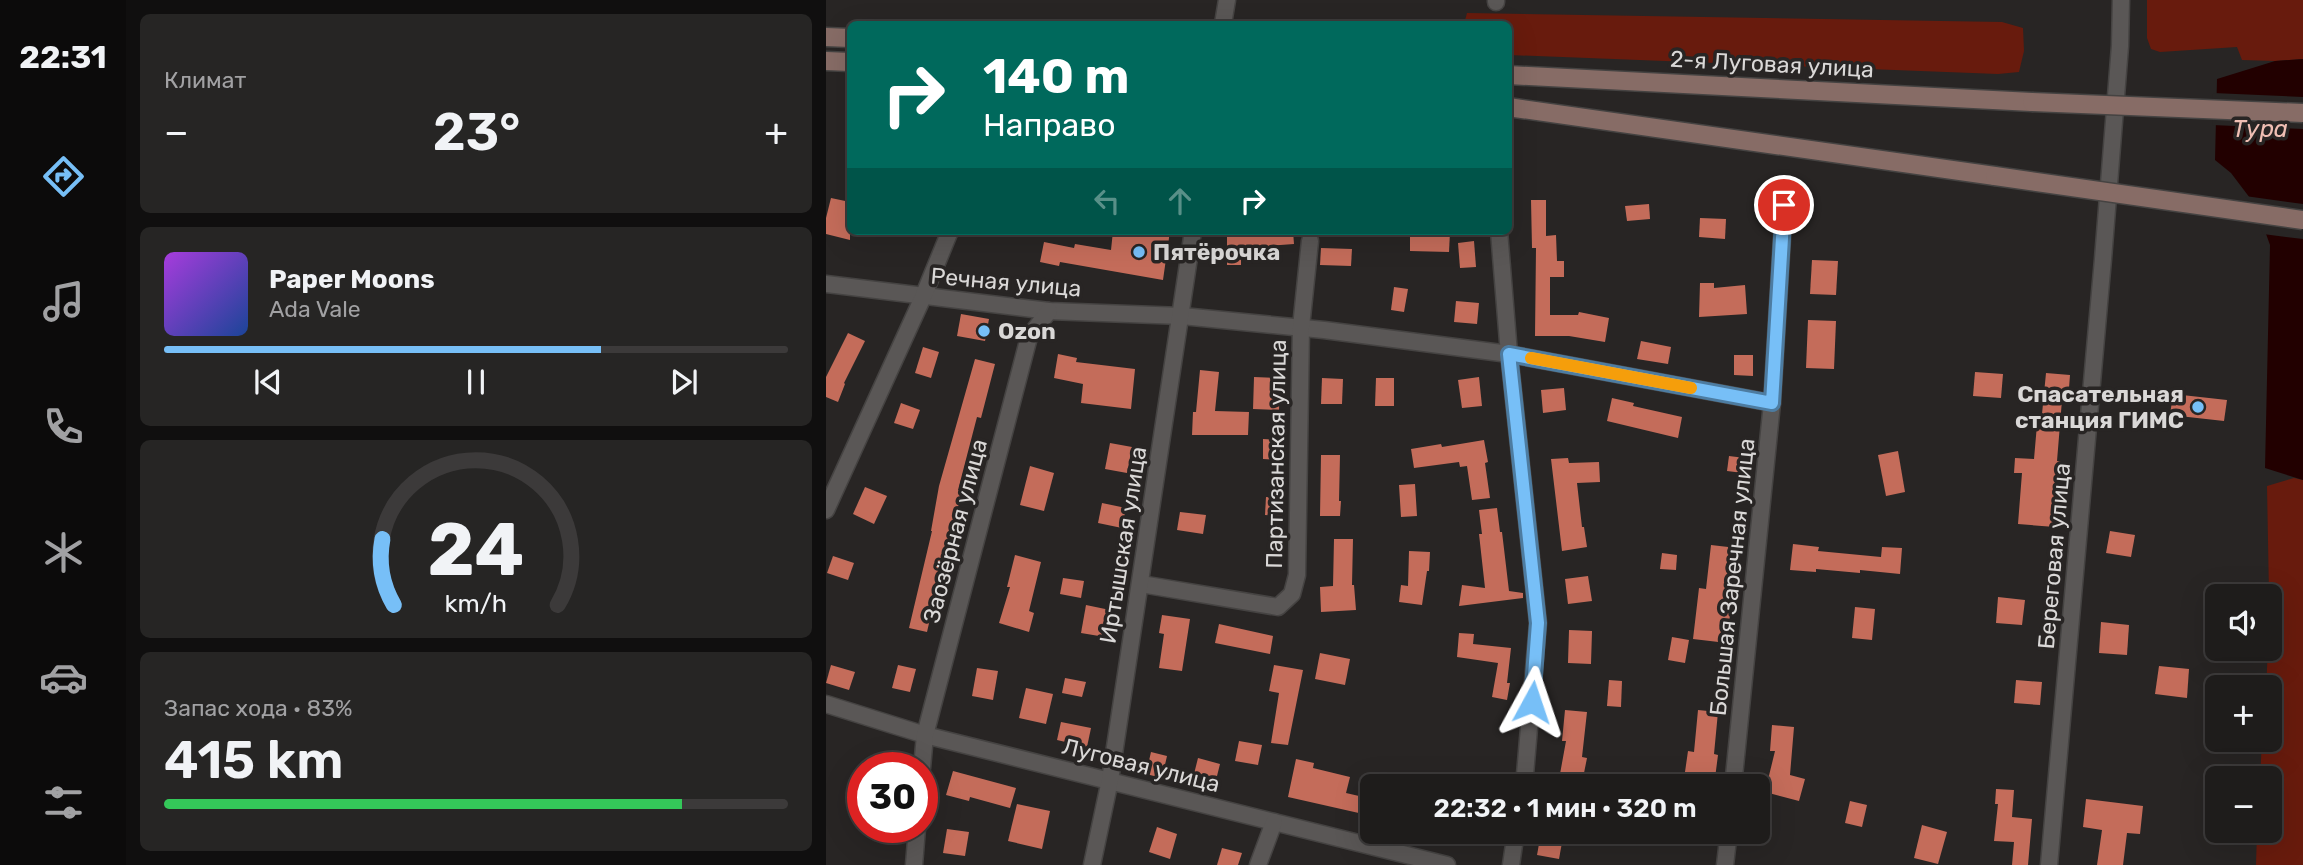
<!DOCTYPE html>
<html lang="ru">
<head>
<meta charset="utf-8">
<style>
	body { margin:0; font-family:Rubik,sans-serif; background:#262524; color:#f1f3f6; height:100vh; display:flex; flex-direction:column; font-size:26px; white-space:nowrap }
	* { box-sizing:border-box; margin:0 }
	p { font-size:23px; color:#a1a1a3 }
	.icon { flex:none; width:38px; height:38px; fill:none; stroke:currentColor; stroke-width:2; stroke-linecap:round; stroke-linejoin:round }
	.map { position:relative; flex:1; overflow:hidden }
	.details { display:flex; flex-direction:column; gap:14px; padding:14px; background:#100f0f; width:700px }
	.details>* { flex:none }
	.guide { position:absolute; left:21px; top:21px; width:665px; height:214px; border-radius:10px; box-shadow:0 7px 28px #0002,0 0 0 2px #3c3a3a; background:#00695c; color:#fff; overflow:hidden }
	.tools { position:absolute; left:1379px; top:584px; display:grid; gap:14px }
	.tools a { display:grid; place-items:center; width:77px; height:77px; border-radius:10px; background:#1e1c1b; box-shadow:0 7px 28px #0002,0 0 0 2px #3c3a3a; font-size:35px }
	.speed { position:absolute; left:21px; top:752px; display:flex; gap:14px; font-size:35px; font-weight:700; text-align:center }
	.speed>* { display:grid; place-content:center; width:91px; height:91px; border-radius:50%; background:#1e1c1b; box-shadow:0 7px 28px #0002,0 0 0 2px #3c3a3a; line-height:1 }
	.speed .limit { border:10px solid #d22; background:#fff; color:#111 }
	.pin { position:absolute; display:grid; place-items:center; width:60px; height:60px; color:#fff; margin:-30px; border:4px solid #fff; border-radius:50%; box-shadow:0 2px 7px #0007 }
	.me { position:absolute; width:77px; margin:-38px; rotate:5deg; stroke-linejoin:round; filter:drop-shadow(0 0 5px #0008) }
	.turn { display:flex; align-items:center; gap:24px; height:147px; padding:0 21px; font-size:32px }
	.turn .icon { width:91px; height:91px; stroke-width:2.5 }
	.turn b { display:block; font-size:49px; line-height:60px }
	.lanes { display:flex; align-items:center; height:66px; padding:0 21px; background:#0003; justify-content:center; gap:35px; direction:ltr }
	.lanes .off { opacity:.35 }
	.big { font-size:52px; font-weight:600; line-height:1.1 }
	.details .tile { flex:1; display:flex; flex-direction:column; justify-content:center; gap:10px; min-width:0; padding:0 24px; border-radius:10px; background:#262524 }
	.details .dial { align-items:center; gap:0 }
	.dial svg { height:182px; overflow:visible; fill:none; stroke:#3c3a3a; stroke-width:7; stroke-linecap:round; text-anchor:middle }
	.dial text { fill:#f1f3f6; stroke:none }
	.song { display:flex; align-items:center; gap:21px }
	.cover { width:84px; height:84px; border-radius:10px; background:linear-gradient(135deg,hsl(280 70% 55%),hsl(220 70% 35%)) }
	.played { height:7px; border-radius:4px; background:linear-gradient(90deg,#77bff7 70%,#3c3a3a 70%) }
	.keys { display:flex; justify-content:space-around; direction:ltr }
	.heat { display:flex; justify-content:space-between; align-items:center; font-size:38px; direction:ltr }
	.charge { height:10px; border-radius:5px; background:linear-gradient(90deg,#34c759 83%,#3c3a3a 0) }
	.trip { position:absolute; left:534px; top:774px; width:410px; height:70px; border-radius:10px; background:#1e1c1b; box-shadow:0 7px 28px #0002,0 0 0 2px #3c3a3a; font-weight:600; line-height:70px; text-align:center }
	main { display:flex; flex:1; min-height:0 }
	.tabs { display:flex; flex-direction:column; width:126px; justify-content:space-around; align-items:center; background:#0c0b0b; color:#a1a1a3 }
	.tabs .icon { width:49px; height:49px }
	.tabs .active { color:#77bff7 }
	.tabs b { font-size:32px; color:#f1f3f6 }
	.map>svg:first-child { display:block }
	.green { fill:#681b0d }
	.water { fill:#200 }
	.pier { fill:#282524 }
	.building { fill:#c46c5a }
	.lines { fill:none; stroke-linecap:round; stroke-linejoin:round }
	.street-casing { stroke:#454342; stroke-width:19 }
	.secondary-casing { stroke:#454342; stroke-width:21 }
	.street { stroke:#5a5756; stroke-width:16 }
	.secondary { stroke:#876c66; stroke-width:18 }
	.secondary-bridge-casing { stroke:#454342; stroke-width:21; stroke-linecap:butt }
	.secondary-bridge { stroke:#876c66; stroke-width:18 }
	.route-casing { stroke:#4d7ca1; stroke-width:18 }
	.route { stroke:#77bff7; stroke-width:12 }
	.slow { stroke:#f59e0b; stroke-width:12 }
	.poi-dot { fill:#77bff7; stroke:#282524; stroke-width:2.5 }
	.labels { text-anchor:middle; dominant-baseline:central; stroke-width:7; stroke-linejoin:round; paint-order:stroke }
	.street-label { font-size:23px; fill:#dad8d7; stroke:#282524 }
	.poi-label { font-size:23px; font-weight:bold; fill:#dad8d7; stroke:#282524; text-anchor:start }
	.water-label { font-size:24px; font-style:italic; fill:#f0bfb4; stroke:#282524 }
</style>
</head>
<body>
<main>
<nav class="tabs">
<b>22:31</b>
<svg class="icon active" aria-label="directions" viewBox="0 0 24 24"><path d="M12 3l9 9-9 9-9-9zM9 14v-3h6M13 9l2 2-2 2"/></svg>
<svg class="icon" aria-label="music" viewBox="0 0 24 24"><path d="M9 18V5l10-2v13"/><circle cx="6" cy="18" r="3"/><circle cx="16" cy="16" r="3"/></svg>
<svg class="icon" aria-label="phone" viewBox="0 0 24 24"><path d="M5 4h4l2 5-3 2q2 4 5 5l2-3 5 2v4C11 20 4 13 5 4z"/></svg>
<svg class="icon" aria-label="climate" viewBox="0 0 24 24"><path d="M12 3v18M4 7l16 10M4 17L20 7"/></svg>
<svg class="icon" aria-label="car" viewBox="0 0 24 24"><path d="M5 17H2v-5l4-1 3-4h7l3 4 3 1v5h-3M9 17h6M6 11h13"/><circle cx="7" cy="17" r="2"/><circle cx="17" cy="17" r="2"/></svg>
<svg class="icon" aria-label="filters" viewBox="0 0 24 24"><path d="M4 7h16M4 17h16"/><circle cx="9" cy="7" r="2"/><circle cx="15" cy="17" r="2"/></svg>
</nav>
<section class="details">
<div class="tile"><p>Климат</p>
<div class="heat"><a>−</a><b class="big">23°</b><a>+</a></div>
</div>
<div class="tile">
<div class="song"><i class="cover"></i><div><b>Paper Moons</b><p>Ada Vale</p></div></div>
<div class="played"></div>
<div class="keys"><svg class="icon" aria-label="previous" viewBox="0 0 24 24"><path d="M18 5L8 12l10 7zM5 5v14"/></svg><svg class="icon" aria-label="pause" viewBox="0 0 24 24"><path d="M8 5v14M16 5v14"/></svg><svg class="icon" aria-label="next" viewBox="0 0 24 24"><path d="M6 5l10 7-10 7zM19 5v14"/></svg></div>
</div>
<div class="tile dial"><svg viewBox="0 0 100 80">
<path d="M14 69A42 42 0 1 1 86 69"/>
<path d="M14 69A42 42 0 0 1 9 40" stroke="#77bff7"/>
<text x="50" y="56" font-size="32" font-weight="700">24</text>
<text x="50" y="72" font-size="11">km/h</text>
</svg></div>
<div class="tile"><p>Запас хода · 83%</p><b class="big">415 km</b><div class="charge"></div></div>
</section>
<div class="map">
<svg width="1477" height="865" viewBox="0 0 1477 865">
	<rect width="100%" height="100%" fill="#282524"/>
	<g class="green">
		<polygon points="1321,0 1477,0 1477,59 1449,61 1416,60 1411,47 1334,52 1325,49 1321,38"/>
		<polygon points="641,13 1176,22 1197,28 1198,51 1193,72 1172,74 683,55 682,24 638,24"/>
		<polygon points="612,22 618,24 433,24 437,23"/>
		<polygon points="1468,478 1477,480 1477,865 1430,865 1431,831 1444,831 1444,779 1434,779 1436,740 1444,740 1444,688 1440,688 1442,649 1444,649 1441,486"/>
	</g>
	<polygon class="water" points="1477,59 1477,480 1439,468 1444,245 1430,206 1405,173 1389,160 1391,79 1449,61"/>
	<g class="pier">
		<polygon points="1387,93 1477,97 1477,129 1386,125"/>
		<polygon points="1419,196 1477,204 1477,239 1437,234 1427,208"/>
	</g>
	<g class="building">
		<polygon points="5,198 24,202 24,240 0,234 0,218"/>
		<polygon points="705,200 720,200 720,236 730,235 731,261 738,261 738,277 724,277 724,315 752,315 753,312 783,318 779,342 743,336 709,336 710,248 706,248"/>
		<polygon points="823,204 824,219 801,221 799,206"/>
		<polygon points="874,218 900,219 899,239 873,237"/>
		<polygon points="287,231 344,231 337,280 234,262 233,266 214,262 218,242 248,248 249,244 285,250"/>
		<polygon points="401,231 467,231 468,244 415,248 415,265 401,265"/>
		<polygon points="584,231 624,232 623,252 584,251"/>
		<polygon points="648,241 650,267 634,268 632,243"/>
		<polygon points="495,248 526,249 525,266 494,265"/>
		<polygon points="986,260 1012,261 1010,295 984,294"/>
		<polygon points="874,283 888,283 888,288 919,285 921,314 873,317"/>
		<polygon points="568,287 582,289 578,312 565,310"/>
		<polygon points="630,301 653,303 651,324 628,322"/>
		<polygon points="135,314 163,319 159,341 131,336"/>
		<polygon points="982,320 1010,321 1008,369 980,368"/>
		<polygon points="22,333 39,341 18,383 19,384 12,402 0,397 0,377"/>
		<polygon points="815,341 845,347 842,364 811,359"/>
		<polygon points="97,347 113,352 105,378 89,373"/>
		<polygon points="232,354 251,358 250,362 309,369 305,409 255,403 257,384 228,378"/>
		<polygon points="908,355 927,355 927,376 908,375"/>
		<polygon points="149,359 169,364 155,418 151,417 132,490 136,491 130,515 132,516 127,537 123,536 101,632 83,628 106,531 105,531 113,486"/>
		<polygon points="374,370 393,372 389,411 423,412 422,435 366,435 367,412 370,412"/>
		<polygon points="1149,372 1177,374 1175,398 1147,396"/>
		<polygon points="1220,373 1244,375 1242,401 1236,400 1231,461 1236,462 1229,527 1192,524 1196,473 1188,473 1189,458 1208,459 1212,413 1216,414"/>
		<polygon points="428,377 454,378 453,410 427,409"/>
		<polygon points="653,377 656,406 636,408 632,380"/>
		<polygon points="496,378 517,379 516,404 495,404"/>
		<polygon points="550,378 568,378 568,406 549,406"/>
		<polygon points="738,388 740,410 717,413 715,390"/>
		<polygon points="1347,394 1401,400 1398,421 1344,415"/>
		<polygon points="786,398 808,403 807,406 856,417 852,438 781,421"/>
		<polygon points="75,403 94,410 87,429 68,423"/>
		<polygon points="437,439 458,440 457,460 437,459"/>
		<polygon points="658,440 662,462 659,463 664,498 646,500 641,466 634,467 633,462 588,468 585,449 615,444 616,447"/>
		<polygon points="284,443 306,447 301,473 279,469"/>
		<polygon points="1072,451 1079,492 1060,496 1052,455"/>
		<polygon points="495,455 514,455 513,501 515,501 514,516 494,516"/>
		<polygon points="903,456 919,458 917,473 901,471"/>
		<polygon points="742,458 743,463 773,462 774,482 751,483 756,527 758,527 761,547 736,551 725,459"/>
		<polygon points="204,466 228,473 218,511 194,505"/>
		<polygon points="589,484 591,516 575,517 573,485"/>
		<polygon points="39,487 61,496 48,524 27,514"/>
		<polygon points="440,497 456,498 456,516 439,515"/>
		<polygon points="276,503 300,508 296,528 272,523"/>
		<polygon points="671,508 674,532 676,532 683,591 697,593 697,598 633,606 636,585 659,588 653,534 656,534 653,510"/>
		<polygon points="354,512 380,515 377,534 351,530"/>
		<polygon points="1284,531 1309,535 1305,557 1280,553"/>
		<polygon points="508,539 527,539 526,585 528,585 530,610 495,612 494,587 507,586"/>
		<polygon points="967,544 993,547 992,551 1055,557 1056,547 1076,548 1074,574 1034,570 1034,573 990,569 990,572 964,570"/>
		<polygon points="885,545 911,548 901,643 867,639 873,588 880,589"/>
		<polygon points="583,551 604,552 603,571 601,571 596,605 573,602 575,585 582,586"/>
		<polygon points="836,553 851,555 850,570 834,569"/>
		<polygon points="189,555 215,562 203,611 208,613 203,632 173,623 184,587 181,587"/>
		<polygon points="7,556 28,563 22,580 1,573"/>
		<polygon points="762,576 766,601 742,604 739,579"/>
		<polygon points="237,578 258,581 255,598 234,594"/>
		<polygon points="1172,597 1199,600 1196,625 1170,623"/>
		<polygon points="260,605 284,610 279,637 255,633"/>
		<polygon points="1029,607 1049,609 1046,640 1026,638"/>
		<polygon points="336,615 364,619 356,671 333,668 338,634 333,633"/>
		<polygon points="1275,622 1303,625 1301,655 1273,653"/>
		<polygon points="393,624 447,636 444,654 389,643"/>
		<polygon points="743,630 766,631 765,664 742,663"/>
		<polygon points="633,633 648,634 647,644 685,648 681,683 684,683 681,700 666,697 672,663 631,657"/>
		<polygon points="846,637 863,640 859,663 842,660"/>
		<polygon points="494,653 524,659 519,685 489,679"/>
		<polygon points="5,665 29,672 23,690 0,683"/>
		<polygon points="72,665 90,669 84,692 66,688"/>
		<polygon points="448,665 477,670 462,745 445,743 453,693 443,691"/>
		<polygon points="1333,666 1363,669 1361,698 1329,694"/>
		<polygon points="151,668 172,671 167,700 146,696"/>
		<polygon points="239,678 260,682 256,697 236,693"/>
		<polygon points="783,680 796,681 795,707 781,706"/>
		<polygon points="1190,680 1216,682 1214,705 1188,703"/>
		<polygon points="200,688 227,694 220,724 193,718"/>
		<polygon points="739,710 761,712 756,757 761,758 757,778 734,774 740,741 736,741"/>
		<polygon points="872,710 892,712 888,754 892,755 888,786 857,786 862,751 868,752"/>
		<polygon points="235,722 265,728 261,747 231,740"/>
		<polygon points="946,725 968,727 964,775 979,779 973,801 939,792 949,751 944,751"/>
		<polygon points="413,741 436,745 432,765 409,761"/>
		<polygon points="325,752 341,756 336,778 320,774"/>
		<polygon points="57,754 86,760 86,768 53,768"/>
		<polygon points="372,758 394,764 390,780 368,774"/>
		<polygon points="470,759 488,763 487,768 524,777 520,793 546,799 546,816 462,797"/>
		<polygon points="127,771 190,788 184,808 144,797 143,801 120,795"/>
		<polygon points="1170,789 1188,790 1186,817 1206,819 1202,865 1186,865 1188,842 1168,841 1172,804 1169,804"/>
		<polygon points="1260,799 1317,806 1314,834 1301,833 1297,865 1271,865 1276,830 1257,827"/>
		<polygon points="1024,801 1041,805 1036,827 1019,823"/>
		<polygon points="191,804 224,811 216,849 182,841"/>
		<polygon points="1096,825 1121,832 1112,864 1088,858"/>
		<polygon points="331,827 351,834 344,859 323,852"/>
		<polygon points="121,829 143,832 139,856 117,853"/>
		<polygon points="715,833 737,837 733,859 711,855"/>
		<polygon points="396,848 416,853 412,865 391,865"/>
	</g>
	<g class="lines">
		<g class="street-casing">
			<g id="street">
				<polyline points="670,2 670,0"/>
				<polyline points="397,24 401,0"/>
				<polyline points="673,231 683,354 712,623 698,786"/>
				<polyline points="0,284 223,311 356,316 498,330 683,354 946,403"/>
				<polyline points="0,510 97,297 124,231"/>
				<polyline points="315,584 452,607 466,594 471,575 475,327 484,241"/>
				<polyline points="0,704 99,735 621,865"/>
				<polyline points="96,768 99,735 203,337 223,311"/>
				<polyline points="907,786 946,403 958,205"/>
				<polyline points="88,865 91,828"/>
				<polyline points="266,865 284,780 367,231"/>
				<polyline points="432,865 448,822"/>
				<polyline points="685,865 690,831"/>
				<polyline points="899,865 903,831"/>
				<polyline points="1223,865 1277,259 1294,46 1295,0"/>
			</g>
		</g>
		<g class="secondary-casing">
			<g id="secondary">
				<polyline points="0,37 24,38"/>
				<polyline points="0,61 24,62"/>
				<polyline points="682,75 1206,102"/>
				<polyline points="682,107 1169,176"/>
			</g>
		</g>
		<use href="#street" class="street"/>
		<use href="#secondary" class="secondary"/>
		<g class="secondary-bridge-casing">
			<g id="secondary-bridge">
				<polyline points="1206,102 1477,113"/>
				<polyline points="1169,176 1477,220"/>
			</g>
		</g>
		<use href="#secondary-bridge" class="secondary-bridge"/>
	</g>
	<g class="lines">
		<g class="route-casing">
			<polyline id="route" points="706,702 712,623 683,354 946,403 958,205"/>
		</g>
		<use href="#route" class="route"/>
		<polyline class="slow" points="705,358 865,388"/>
	</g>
	<g class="poi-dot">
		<circle cx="313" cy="252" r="7"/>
		<circle cx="158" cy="331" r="7"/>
		<circle cx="1372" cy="407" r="7"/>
	</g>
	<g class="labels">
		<g class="street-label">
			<text transform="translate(946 64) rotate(3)">2-я Луговая улица</text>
			<text transform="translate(180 282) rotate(5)">Речная улица</text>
			<text transform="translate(450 454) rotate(-89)">Партизанская улица</text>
			<text transform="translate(129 531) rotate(-75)">Заозёрная улица</text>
			<text transform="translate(297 545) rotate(-81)">Иртышская улица</text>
			<text transform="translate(1228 556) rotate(-85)">Береговая улица</text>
			<text transform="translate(906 577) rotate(-84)">Большая Заречная улица</text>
			<text transform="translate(315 765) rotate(14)">Луговая улица</text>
		</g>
		<g class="poi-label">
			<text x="327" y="252">Пятёрочка</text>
			<text x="172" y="331">Ozon</text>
			<text x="1358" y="394" text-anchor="end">Спасательная<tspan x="1358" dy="26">станция ГИМС</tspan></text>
		</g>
		<g class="water-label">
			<text x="1434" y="129">Тура</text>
		</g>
	</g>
</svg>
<div class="tools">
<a><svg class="icon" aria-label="sound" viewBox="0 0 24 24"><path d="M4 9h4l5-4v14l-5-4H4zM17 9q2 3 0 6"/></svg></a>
<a>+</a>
<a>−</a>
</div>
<div class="speed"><div class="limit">30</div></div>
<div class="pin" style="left:958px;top:205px;background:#d93025"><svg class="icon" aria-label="arrive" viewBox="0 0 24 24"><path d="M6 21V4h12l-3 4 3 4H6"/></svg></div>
<svg class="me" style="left:706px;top:702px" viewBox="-20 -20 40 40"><path d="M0-17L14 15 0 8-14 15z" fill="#77bff7" stroke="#fff" stroke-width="4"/></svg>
<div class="trip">22:32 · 1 мин · 320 m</div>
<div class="guide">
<div class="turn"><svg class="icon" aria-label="right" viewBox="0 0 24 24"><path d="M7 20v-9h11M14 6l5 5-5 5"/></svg><div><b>140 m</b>Направо</div></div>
<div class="lanes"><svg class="icon off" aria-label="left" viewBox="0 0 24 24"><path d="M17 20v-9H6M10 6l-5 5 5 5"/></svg><svg class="icon off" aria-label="ahead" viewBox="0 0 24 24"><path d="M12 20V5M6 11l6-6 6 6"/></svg><svg class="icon" aria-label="right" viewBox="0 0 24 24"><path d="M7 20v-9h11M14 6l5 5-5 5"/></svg></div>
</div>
</div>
</main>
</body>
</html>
